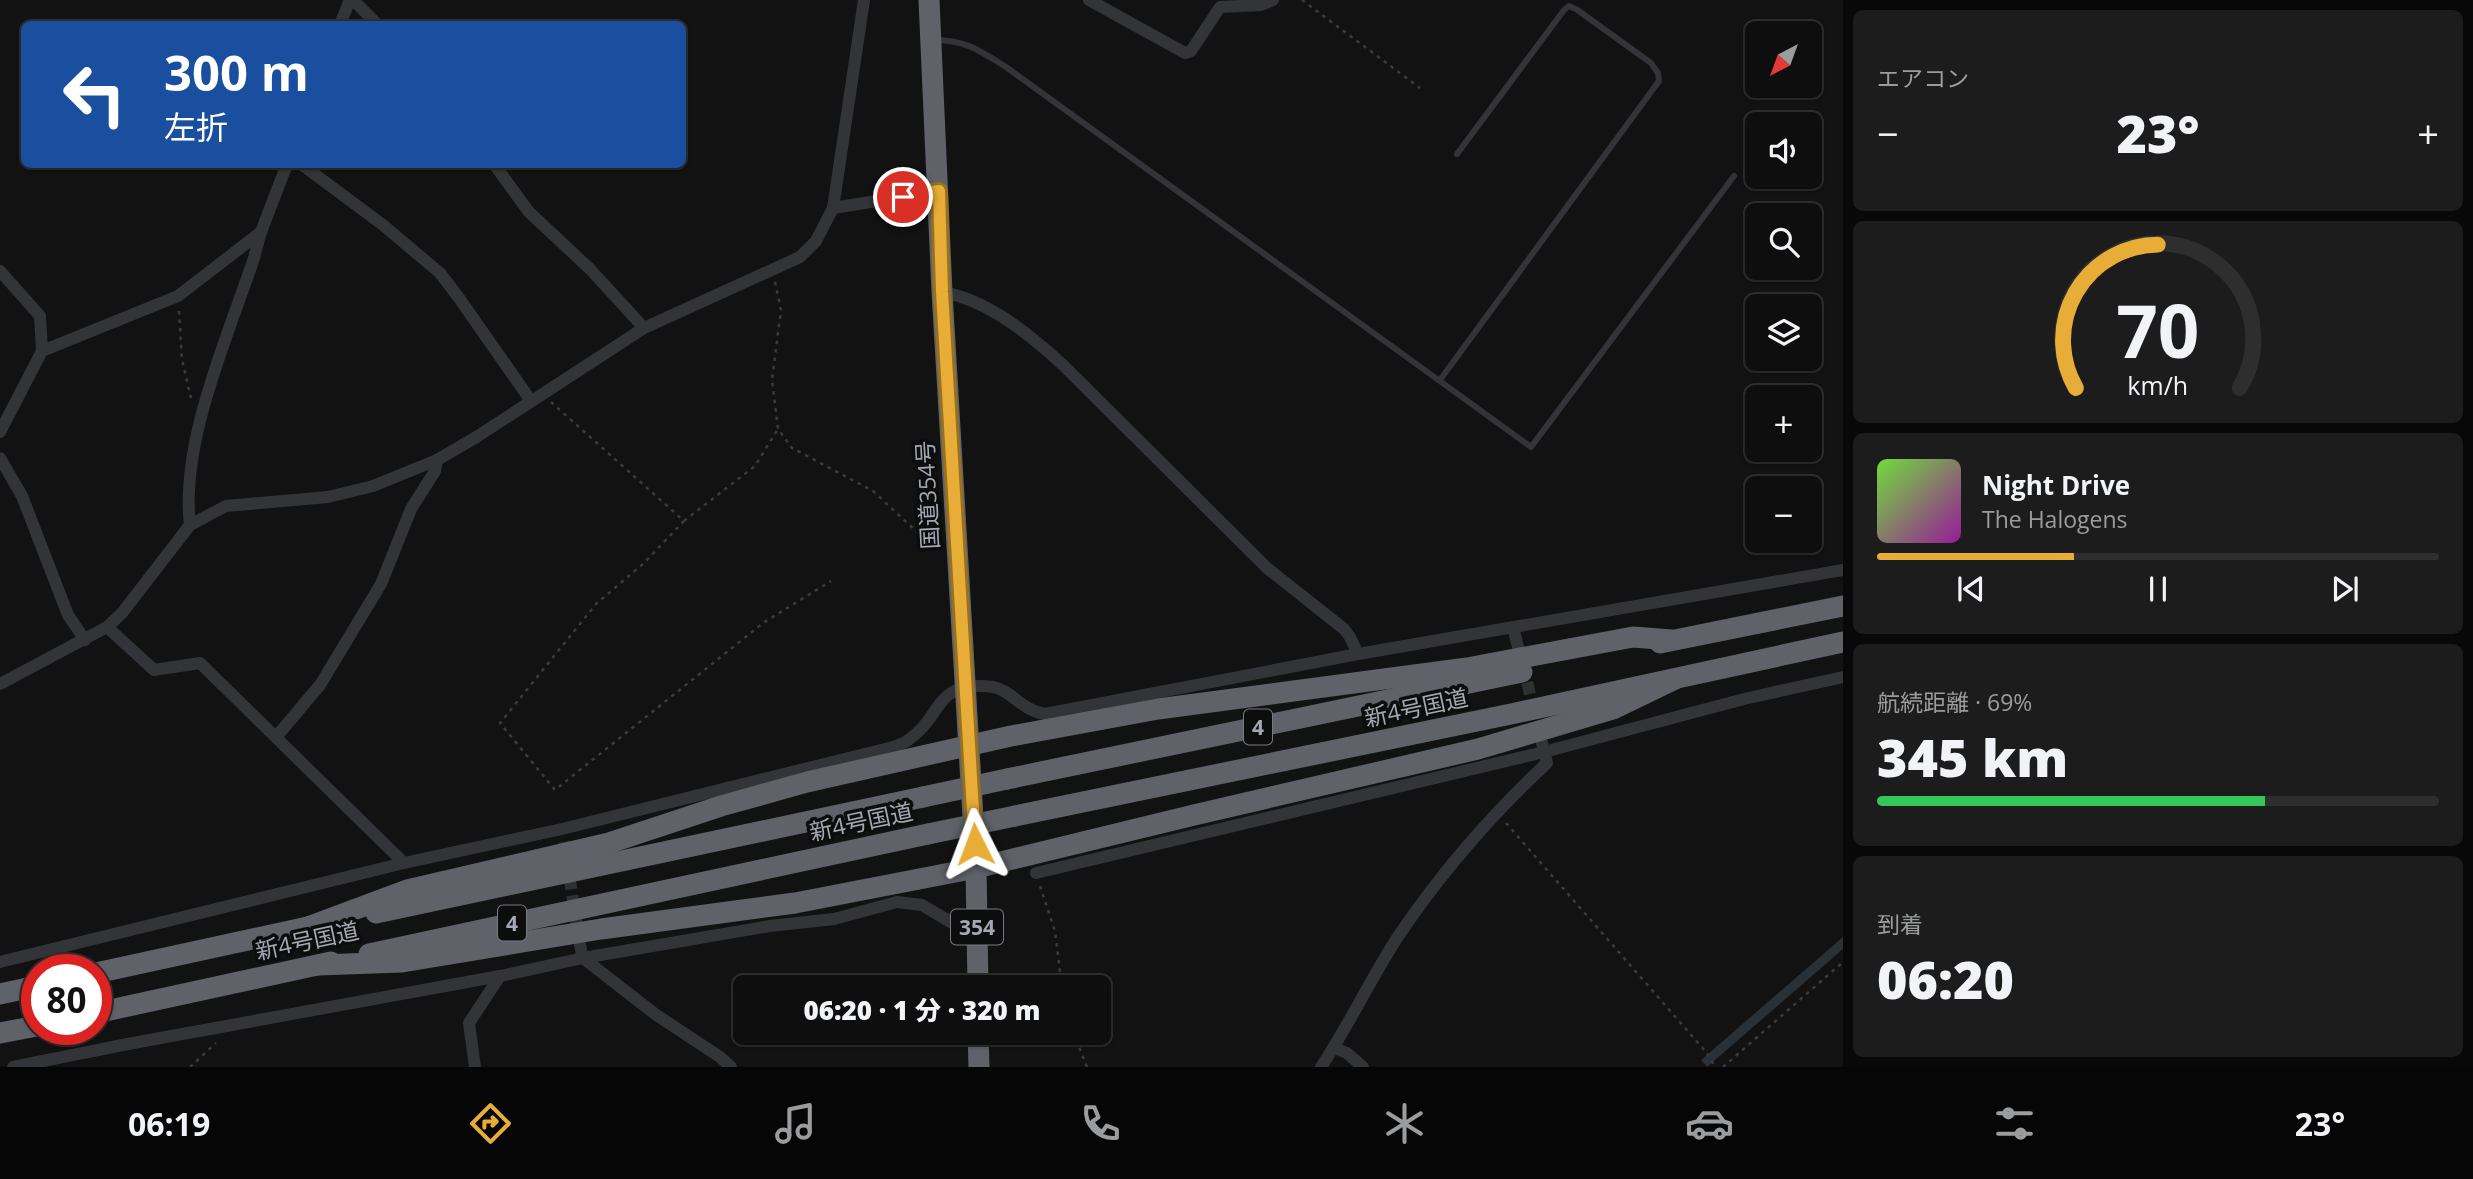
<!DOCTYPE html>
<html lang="ja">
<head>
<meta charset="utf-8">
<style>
	body { margin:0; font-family:"Open Sans","Noto Sans JP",sans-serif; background:#1c1c1c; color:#f1f3f6; height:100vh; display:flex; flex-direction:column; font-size:26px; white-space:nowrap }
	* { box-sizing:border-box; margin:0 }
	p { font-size:23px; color:#9b9c9e }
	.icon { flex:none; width:38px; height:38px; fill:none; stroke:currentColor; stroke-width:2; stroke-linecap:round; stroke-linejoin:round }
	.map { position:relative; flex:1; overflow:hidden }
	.sheet { display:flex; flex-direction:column; gap:10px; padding:10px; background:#080808; width:630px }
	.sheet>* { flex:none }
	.hud { position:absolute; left:21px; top:21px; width:665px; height:147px; border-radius:10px; box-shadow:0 2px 5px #0004,0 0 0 2px #2e2e2e; background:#1a4fa0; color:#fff; overflow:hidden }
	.needle { width:46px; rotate:221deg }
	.fabs { position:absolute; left:1745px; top:21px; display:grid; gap:14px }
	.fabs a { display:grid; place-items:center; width:77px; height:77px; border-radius:10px; background:#0e0e0e; box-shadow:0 2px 5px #0004,0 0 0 2px #2e2e2e; font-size:35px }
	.speed { position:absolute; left:21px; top:954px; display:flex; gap:14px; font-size:35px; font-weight:700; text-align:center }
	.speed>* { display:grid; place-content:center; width:91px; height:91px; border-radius:50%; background:#0e0e0e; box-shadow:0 2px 5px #0004,0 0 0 2px #2e2e2e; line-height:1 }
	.speed .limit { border:10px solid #d22; background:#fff; color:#111 }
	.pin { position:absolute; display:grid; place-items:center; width:60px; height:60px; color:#fff; margin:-30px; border:4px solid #fff; border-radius:50%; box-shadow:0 2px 7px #0007 }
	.me { position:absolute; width:77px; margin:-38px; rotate:357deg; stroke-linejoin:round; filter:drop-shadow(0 0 5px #0008) }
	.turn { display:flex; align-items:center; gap:24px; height:147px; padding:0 28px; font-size:32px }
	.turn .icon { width:91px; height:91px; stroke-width:2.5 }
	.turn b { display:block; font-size:49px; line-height:60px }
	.big { font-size:52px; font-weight:800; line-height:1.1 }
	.sheet .widget { flex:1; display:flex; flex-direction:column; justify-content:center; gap:10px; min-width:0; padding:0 24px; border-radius:10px; background:#1c1c1c }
	.sheet .dial { align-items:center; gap:0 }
	.dial svg { height:182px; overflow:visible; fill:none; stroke:#2e2e2e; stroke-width:7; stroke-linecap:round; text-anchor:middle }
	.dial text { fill:#f1f3f6; stroke:none }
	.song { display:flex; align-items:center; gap:21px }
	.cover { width:84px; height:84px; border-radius:10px; background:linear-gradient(135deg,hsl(100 70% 55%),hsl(300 70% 35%)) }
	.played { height:7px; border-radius:4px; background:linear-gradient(90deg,#e7ad36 35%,#2e2e2e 35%) }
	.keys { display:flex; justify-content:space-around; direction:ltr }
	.heat { display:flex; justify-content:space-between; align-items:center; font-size:38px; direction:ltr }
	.charge { height:10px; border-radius:5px; background:linear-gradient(90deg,#34c759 69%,#2e2e2e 0) }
	.trip { position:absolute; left:733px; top:975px; width:378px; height:70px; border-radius:10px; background:#0e0e0e; box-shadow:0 2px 5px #0004,0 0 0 2px #2e2e2e; font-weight:800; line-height:70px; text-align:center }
	.dock { display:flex; height:112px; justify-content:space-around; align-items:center; background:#060606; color:#9b9c9e }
	.dock .icon { width:49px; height:49px }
	.dock .selected { color:#e7ad36 }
	.dock b { font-size:32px; color:#f1f3f6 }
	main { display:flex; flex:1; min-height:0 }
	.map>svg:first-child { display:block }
	.water { fill:#293036 }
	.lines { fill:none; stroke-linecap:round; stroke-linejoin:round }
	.street-tunnel { stroke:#2f3033; stroke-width:12; stroke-dasharray:12 6; stroke-linecap:butt }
	.path { stroke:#393b3f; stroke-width:2.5; stroke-dasharray:3.5 5; stroke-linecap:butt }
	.lane { stroke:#333438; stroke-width:6 }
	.street { stroke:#333438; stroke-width:12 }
	.highway { stroke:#5f6269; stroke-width:21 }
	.highway-bridge { stroke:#5f6269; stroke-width:21 }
	.route-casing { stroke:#967023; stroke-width:18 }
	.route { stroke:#e7ad36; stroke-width:12 }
	.labels { text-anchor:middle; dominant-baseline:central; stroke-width:7; stroke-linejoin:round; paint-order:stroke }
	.shield { fill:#0d0d0e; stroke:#777a82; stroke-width:2 }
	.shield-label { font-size:21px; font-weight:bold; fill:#a4a8b3 }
	.street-label { font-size:23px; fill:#a4a8b3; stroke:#0d0d0e }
</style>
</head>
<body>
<main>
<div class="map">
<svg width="1843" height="1067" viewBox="0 0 1843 1067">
	<rect width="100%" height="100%" fill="#121213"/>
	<polygon class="water" points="1843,937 1843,949 1707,1067 1701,1060"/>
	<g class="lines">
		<g class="street-tunnel">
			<polyline points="1523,665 1535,715"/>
			<polyline points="564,842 579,939"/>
		</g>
		<g class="path">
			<polyline points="1302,0 1420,88"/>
			<polyline points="775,282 781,310 772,380 778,429 792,448 873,491 933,547 941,549"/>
			<polyline points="179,311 182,360 191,398"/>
			<polyline points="551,402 684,521 755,466 778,429"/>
			<polyline points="684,521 644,563 596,604 500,723 555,790 763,623 831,581"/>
			<polyline points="1506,823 1706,1052 1715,1067"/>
			<polyline points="1040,886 1055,931 1062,987"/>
			<polyline points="1073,1032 1087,1067"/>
			<polyline points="190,1067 216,1043"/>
			<polyline points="1723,1067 1843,962"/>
		</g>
		<g class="lane">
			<path d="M 933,40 C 966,40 979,50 1006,67 L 1531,447 L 1734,176"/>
			<polyline points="1440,380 1659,81 1658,73 1651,63 1576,9 1569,6 1564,10 1457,154"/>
		</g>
		<g class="street">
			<polyline points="353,0 377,24"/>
			<polyline points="1089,0 1185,53 1191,51 1220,7 1261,5 1273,0"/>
			<polyline points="340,24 350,0"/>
			<polyline points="301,164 383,225 440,273 459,298 531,401"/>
			<polyline points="494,164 529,212 590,269 644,328"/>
			<polyline points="833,208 939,191"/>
			<polyline points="0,271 40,316 42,351"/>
			<path d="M 942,292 C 988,300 1029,334 1063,365 L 1267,568 L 1344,629 L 1350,637 L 1358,654"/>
			<polyline points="0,432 42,351 178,296 261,232"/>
			<polyline points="0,458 22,496 68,615 85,640"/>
			<path d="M 190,525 C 180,443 228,336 254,258 L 261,232 L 287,164"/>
			<polyline points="107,627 154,670 200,663 404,863"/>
			<polyline points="1513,627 1518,647"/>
			<polyline points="0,684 107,627 122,613 190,525 226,506 328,497 373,486 437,460 478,436 644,328 800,257 816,241 833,208 864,0"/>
			<polyline points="276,737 320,685 381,584 411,509 435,471 437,460"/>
			<polyline points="1036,873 1544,752 1744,699 1843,677"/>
			<polyline points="580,945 583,958 655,1014 720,1057 731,1067"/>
			<path d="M 0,962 L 404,863 L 562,829 L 881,750 C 890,748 899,746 907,741 C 944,716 934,679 993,687 C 1012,690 1020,710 1045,714 L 1358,654 L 1843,570"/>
			<polyline points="1334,1048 1347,1053 1363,1067"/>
			<polyline points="13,1067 133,1043 500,976 583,958 770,926 834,919 897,902 922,905 954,924 977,922"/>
			<polyline points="475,1067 469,1023 500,976"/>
			<path d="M 1321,1067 C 1349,1025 1370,980 1397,938 C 1440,874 1491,815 1547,763 L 1542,743"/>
		</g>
		<g class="highway">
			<polyline points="929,0 942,292 976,868 978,987"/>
			<polyline points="1660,643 1843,606"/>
			<polyline points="1007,779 1522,672"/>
			<polyline points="1015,816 1511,714 1843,642"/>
			<polyline points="376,913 923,797"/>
			<polyline points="305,928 407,890 609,843 721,806 807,782 1011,736 1158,709 1467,668 1633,637 1671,640"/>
			<polyline points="369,954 928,834"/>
			<polyline points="318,965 402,962 601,929 795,903 976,868 1194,815 1478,749 1613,709 1675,679"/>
			<polyline points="96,973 317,925"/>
			<polyline points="0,994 37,986"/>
			<polyline points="96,1013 331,962"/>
			<polyline points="978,1032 979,1067"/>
			<polyline points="0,1033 37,1026"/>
		</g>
		<g class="highway-bridge">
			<polyline points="923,797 1007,779"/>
			<polyline points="928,834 1015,816"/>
		</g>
	</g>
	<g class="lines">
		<g class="route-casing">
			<polyline id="route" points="903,197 939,191 942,292 975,844"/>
		</g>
		<use href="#route" class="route"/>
	</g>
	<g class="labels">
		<g class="shield">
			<rect x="1244" y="709.5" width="28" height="35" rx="5"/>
			<rect x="498" y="905.5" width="28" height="35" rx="5"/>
			<rect x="951" y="909.5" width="52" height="35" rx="5"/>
		</g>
		<g class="shield-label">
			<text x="1258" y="727">4</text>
			<text x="512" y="923">4</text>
			<text x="977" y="927">354</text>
		</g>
		<g class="street-label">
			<text transform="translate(927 495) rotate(-93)">国道354号</text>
			<text transform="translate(1416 707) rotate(-12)">新4号国道</text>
			<text transform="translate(861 821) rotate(-12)">新4号国道</text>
			<text transform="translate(307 940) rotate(-12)">新4号国道</text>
		</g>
	</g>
</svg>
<div class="fabs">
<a><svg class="needle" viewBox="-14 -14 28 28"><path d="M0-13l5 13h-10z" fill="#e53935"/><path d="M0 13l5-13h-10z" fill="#9b9c9e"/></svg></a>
<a><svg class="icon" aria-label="sound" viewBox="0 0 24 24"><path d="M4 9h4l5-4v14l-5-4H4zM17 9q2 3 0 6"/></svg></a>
<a><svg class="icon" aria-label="search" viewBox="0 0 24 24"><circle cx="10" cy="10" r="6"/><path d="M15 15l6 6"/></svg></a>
<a><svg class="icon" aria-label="layers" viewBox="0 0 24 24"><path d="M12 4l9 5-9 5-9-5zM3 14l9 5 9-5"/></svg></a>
<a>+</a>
<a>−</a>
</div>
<div class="speed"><div class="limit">80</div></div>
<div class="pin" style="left:903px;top:197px;background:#d93025"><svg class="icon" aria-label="arrive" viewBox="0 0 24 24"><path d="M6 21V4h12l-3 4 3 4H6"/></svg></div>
<svg class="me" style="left:975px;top:844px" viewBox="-20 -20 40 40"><path d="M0-17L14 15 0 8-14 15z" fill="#e7ad36" stroke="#fff" stroke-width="4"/></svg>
<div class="trip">06:20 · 1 分 · 320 m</div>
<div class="hud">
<div class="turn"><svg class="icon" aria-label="left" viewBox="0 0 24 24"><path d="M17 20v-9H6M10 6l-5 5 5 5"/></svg><div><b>300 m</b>左折</div></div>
</div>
</div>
<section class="sheet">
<div class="widget"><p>エアコン</p>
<div class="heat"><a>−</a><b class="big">23°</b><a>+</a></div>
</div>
<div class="widget dial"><svg viewBox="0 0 100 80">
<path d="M14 69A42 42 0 1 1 86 69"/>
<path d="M14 69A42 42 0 0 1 50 6" stroke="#e7ad36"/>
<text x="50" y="56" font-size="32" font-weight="700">70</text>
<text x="50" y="72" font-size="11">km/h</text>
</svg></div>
<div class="widget">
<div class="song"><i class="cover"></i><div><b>Night Drive</b><p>The Halogens</p></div></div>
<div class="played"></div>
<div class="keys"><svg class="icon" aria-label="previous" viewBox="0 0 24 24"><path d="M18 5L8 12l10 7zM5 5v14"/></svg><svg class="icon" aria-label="pause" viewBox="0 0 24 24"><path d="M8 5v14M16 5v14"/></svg><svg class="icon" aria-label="next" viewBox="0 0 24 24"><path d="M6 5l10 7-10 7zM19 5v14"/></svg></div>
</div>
<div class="widget"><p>航続距離 · 69%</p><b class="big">345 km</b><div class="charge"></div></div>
<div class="widget"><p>到着</p><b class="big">06:20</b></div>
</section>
</main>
<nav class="dock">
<b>06:19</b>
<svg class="icon selected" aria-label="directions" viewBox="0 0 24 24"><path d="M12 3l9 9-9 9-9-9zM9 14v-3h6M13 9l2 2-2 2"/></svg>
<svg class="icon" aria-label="music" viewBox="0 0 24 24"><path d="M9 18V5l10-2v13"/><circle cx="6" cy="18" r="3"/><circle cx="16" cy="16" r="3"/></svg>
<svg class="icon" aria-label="phone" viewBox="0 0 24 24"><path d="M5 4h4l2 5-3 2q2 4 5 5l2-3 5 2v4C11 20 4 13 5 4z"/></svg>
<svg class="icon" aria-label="climate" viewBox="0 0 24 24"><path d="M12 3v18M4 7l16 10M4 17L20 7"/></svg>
<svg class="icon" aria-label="car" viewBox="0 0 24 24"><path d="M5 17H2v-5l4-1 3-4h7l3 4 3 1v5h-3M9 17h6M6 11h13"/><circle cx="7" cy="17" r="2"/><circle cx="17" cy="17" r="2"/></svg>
<svg class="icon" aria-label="filters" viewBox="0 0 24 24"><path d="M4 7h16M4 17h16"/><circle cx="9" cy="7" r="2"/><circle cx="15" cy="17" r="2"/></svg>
<b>23°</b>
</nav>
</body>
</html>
